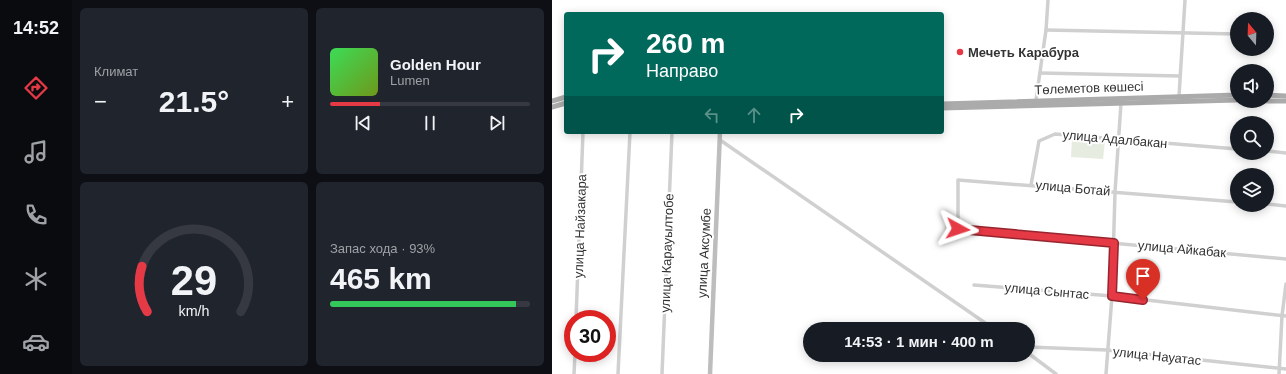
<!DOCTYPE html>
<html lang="ru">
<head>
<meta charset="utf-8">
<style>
	body { margin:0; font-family:Arial,sans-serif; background:#20242c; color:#f1f3f6; height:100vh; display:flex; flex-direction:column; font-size:15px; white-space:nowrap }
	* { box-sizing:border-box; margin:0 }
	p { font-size:13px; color:#9ea1a6 }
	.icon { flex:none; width:22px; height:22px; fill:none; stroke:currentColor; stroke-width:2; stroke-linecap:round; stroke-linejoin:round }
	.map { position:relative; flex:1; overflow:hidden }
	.sheet { display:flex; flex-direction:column; gap:8px; padding:8px; background:#0d0f14; width:480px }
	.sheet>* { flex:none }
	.hud { position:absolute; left:12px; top:12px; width:380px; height:122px; border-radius:4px; box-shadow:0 2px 10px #0003; background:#00695c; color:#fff; overflow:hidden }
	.needle { width:26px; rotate:341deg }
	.buttons { position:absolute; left:678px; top:12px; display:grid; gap:8px }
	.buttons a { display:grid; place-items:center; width:44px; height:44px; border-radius:50%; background:#171b24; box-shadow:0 2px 10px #0003; font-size:20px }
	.speed { position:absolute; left:12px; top:310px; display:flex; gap:8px; font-size:20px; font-weight:700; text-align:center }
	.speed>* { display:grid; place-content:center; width:52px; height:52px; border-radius:50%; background:#171b24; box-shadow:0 2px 10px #0003; line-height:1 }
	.speed .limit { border:6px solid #d22; background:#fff; color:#111 }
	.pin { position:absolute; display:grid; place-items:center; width:34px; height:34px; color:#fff; margin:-41px -17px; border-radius:50% 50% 50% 0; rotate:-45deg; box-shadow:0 0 4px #0007 }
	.pin .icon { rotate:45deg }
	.me { position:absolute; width:44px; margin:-22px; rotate:95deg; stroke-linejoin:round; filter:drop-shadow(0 0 3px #0008) }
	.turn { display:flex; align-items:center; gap:14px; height:84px; padding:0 16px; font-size:18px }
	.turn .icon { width:52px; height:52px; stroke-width:2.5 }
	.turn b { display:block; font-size:28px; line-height:34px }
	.lanes { display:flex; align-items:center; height:38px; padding:0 16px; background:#0003; justify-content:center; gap:20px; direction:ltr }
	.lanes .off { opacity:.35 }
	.big { font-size:30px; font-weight:700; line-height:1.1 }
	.sheet .card { flex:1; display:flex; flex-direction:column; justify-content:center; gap:6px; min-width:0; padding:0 14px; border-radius:6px; background:#20242c }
	.sheet .dial { align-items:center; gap:0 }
	.dial svg { height:104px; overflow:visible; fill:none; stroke:#363941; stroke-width:7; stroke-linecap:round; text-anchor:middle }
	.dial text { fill:#f1f3f6; stroke:none }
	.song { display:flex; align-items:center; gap:12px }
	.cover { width:48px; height:48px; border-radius:6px; background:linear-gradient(135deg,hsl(130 70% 55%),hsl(80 70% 35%)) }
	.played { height:4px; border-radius:2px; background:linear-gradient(90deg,#e63946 25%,#363941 25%) }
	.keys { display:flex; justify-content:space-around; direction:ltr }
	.heat { display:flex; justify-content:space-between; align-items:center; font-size:22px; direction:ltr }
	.charge { height:6px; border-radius:3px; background:linear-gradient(90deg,#34c759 93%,#363941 0) }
	.sheet .tiles { flex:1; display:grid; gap:8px; grid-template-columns:repeat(2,1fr) }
	.trip { position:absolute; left:251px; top:322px; width:232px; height:40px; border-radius:20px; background:#171b24; box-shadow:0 2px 10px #0003; font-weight:700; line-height:40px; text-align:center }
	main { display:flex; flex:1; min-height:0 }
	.tabs { display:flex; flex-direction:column; width:72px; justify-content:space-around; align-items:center; background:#090b0e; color:#9ea1a6 }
	.tabs .icon { width:28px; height:28px }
	.tabs .current { color:#e63946 }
	.tabs b { font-size:18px; color:#f1f3f6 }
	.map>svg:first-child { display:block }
	.green { fill:#e6ecdf }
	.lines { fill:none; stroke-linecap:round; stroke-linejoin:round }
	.minor { stroke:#d0d0d0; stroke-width:3.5 }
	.secondary { stroke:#bdbdbd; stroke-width:4.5 }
	.primary { stroke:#ababab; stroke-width:5 }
	.route-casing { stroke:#96252e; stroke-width:10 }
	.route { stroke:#e63946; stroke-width:7 }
	.poi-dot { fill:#e63946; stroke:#fff; stroke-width:1.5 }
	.labels { text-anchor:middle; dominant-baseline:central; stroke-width:4; stroke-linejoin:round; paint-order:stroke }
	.poi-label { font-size:13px; font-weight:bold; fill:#333; stroke:#fff; text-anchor:start }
	.street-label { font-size:13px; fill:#333; stroke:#fff }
</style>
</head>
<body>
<main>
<nav class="tabs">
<b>14:52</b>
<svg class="icon current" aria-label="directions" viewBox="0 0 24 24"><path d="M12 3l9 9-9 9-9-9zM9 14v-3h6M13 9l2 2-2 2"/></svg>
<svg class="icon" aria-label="music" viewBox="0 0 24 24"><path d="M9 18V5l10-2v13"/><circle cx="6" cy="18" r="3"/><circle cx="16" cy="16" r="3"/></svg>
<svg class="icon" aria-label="phone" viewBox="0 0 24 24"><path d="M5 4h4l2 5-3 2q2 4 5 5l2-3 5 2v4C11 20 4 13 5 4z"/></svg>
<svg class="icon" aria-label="climate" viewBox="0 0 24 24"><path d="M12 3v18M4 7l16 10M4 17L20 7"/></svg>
<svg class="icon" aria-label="car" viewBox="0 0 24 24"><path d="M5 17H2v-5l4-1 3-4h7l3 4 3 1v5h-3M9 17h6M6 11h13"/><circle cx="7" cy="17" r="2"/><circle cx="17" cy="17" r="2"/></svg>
</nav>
<section class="sheet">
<div class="tiles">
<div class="card"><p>Климат</p>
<div class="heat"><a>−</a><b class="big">21.5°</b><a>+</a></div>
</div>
<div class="card">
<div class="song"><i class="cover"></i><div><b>Golden Hour</b><p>Lumen</p></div></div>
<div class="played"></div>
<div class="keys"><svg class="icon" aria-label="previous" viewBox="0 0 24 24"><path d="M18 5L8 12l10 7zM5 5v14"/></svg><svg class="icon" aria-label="pause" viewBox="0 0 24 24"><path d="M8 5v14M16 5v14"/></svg><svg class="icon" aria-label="next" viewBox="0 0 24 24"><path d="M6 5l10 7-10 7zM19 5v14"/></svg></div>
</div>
<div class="card dial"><svg viewBox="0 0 100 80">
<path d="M14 69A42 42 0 1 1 86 69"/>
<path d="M14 69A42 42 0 0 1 10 34" stroke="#e63946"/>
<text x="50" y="56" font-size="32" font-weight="700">29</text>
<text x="50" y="72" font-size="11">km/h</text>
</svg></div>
<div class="card"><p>Запас хода · 93%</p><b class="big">465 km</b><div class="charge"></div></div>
</div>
</section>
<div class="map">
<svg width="734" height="374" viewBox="0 0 734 374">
	<rect width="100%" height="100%" fill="#fff"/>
	<polygon class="green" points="520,139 553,141 551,159 519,157"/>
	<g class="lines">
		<g class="minor">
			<polyline points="494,30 685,34"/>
			<polyline points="715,34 716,34"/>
			<polyline points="488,73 628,76"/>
			<polyline points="627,96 633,0"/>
			<polyline points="484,100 494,30 496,0"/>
			<polyline points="168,140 442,329"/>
			<polyline points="715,151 734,153"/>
			<polyline points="479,185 487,141 503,134 685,149"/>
			<polyline points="685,202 406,180 406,229 734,259"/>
			<polyline points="715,204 734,206"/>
			<polyline points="422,285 560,296 734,316"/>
			<polyline points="24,319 31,132"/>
			<polyline points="476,347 555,350 734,369"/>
			<polyline points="476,353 504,374"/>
			<polyline points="22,374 23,353"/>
			<polyline points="66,374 78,132"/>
			<polyline points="110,374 120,132"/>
			<polyline points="554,374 560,296 563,192 569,103"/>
			<polyline points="727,374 730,316 734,284"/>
		</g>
		<polyline class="secondary" points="158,374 168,132"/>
		<g class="primary">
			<polyline points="715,95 734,96"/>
			<polyline points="0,101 14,97"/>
			<polyline points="715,101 734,101"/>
			<polyline points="390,104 685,95"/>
			<polyline points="0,107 14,103"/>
			<polyline points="390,108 685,100"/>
		</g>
	</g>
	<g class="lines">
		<g class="route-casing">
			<polyline id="route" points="406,229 562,243 560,296 591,300"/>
		</g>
		<use href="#route" class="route"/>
	</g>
	<circle class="poi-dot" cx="408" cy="52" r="4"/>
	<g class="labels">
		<g class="poi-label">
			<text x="416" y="52">Мечеть Карабура</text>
		</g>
		<g class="street-label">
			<text transform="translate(537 88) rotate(-2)">Төлеметов көшесі</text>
			<text transform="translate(563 139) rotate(5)">улица Адалбакан</text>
			<text transform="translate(521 188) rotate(5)">улица Ботай</text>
			<text transform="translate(28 226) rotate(-88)">улица Найзакара</text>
			<text transform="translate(630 249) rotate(5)">улица Айкабак</text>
			<text transform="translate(115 253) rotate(-88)">улица Карауылтобе</text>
			<text transform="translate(152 253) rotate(-87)">улица Аксумбе</text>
			<text transform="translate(495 291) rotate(5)">улица Сынтас</text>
			<text transform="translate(605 356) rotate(6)">улица Науатас</text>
		</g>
	</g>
</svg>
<div class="buttons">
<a><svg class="needle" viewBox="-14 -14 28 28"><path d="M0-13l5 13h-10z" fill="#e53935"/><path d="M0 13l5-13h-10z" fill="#9ea1a6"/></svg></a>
<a><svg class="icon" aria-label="sound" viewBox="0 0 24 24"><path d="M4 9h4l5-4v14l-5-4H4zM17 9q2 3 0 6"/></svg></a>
<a><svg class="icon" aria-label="search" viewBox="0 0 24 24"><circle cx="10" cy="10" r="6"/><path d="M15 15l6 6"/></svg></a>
<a><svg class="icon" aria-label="layers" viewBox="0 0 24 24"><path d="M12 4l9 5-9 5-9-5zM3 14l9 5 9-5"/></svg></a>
</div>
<div class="speed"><div class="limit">30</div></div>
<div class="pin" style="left:591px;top:300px;background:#d93025"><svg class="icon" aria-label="arrive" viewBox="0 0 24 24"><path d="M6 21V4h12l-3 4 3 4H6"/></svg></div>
<svg class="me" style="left:406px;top:229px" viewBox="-20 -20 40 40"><path d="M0-17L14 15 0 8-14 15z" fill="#e63946" stroke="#fff" stroke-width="4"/></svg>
<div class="trip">14:53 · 1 мин · 400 m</div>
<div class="hud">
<div class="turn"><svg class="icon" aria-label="right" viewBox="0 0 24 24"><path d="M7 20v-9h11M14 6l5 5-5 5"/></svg><div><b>260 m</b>Направо</div></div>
<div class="lanes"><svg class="icon off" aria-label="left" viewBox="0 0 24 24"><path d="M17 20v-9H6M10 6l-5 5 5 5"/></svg><svg class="icon off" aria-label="ahead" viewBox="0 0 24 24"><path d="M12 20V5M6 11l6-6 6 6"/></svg><svg class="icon" aria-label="right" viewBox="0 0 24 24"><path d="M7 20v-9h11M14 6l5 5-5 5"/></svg></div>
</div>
</div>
</main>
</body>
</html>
